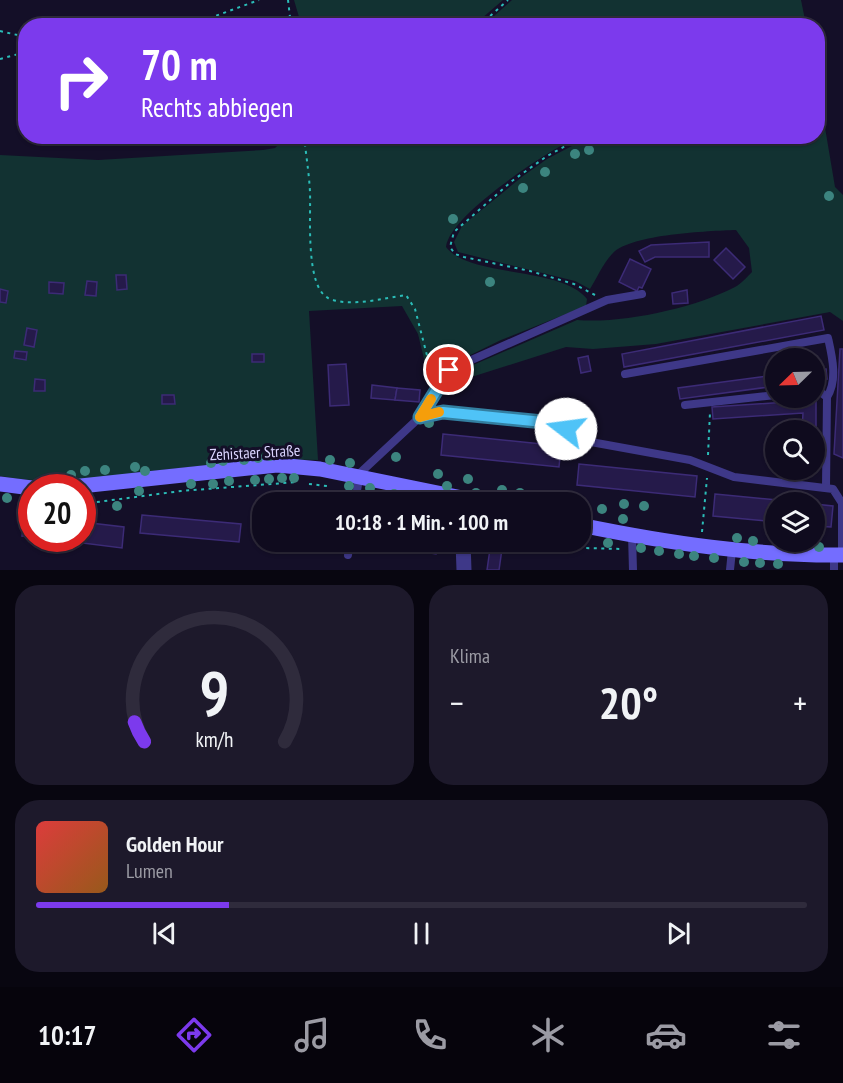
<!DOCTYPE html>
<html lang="de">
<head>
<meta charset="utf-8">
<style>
	body { margin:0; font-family:"PT Sans Narrow",sans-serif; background:#1d192b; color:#f1f3f6; height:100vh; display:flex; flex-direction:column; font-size:22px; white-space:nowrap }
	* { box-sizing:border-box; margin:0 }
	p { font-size:20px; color:#9b9ba4 }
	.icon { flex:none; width:33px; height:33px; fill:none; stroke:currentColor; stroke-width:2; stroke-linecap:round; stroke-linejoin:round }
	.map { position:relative; height:570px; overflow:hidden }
	.side { display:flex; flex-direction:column; gap:15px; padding:15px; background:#080610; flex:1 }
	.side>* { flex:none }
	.top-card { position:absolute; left:18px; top:18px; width:807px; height:126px; border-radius:24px; box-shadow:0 2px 4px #0004,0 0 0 2px #2f2b3c; background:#7c3aed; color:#fff; overflow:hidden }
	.needle { width:39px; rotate:247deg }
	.fabs { position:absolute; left:765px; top:348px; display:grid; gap:12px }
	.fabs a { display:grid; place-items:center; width:60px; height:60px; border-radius:50%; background:#0f0b1e; box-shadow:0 2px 4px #0004,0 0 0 2px #2f2b3c; font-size:30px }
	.speed { position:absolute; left:18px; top:474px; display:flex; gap:12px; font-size:30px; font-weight:700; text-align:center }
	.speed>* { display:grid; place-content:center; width:78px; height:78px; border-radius:50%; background:#0f0b1e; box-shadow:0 2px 4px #0004,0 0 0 2px #2f2b3c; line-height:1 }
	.speed .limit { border:9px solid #d22; background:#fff; color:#111 }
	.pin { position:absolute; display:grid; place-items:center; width:51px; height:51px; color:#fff; margin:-26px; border:3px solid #fff; border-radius:50%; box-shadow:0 2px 6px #0007 }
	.me { position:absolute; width:66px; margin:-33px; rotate:285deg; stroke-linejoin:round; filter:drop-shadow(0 0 4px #0008) }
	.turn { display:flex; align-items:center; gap:21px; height:126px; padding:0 24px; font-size:27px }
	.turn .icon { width:78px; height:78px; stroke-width:2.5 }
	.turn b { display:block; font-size:42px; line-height:51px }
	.big { font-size:45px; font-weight:700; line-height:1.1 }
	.side .widget { flex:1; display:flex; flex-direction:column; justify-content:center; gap:9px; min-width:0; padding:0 21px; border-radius:24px; background:#1d192b }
	.side .dial { align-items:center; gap:0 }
	.dial svg { height:156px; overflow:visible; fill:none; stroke:#2f2b3c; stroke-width:7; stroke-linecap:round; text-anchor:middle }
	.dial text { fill:#f1f3f6; stroke:none }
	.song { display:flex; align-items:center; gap:18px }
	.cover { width:72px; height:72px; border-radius:9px; background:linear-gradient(135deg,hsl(0 70% 55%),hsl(30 70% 35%)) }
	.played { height:6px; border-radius:3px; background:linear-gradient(90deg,#7c3aed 25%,#2f2b3c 25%) }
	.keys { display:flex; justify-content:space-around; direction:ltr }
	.heat { display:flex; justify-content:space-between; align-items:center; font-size:33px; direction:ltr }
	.side .tiles { flex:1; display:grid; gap:15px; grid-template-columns:1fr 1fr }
	.widget:last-child { grid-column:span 2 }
	.trip { position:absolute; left:252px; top:492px; width:339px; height:60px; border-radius:24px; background:#0f0b1e; box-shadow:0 2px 4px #0004,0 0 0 2px #2f2b3c; font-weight:700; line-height:60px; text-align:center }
	.tab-bar { display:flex; height:96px; justify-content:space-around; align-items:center; background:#06040c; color:#9b9ba4 }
	.tab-bar .icon { width:42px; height:42px }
	.tab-bar .current { color:#7c3aed }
	.tab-bar b { font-size:27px; color:#f1f3f6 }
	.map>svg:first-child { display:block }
	.green { fill:#123232 }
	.building { fill:#251a4a; stroke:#3c2b76; stroke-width:1.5 }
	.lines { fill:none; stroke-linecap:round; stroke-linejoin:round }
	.path { stroke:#2bbdb8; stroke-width:2; stroke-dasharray:3 4.5; stroke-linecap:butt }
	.service { stroke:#3e3888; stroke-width:8 }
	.minor { stroke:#3e3888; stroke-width:15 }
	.secondary { stroke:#746dff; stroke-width:15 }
	.tree { fill:#3c847f }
	.route-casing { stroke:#337fa1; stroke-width:15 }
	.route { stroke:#4fc3f7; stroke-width:10 }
	.slow { stroke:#f59e0b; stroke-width:10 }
	.labels { text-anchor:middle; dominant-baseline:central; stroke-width:6; stroke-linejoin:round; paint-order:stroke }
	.street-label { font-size:16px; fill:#dcd6ff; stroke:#140f28 }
</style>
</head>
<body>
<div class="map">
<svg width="843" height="570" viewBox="0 0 843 570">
	<rect width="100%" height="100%" fill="#140f28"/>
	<g class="green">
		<polygon points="294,0 503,0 474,25 281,25 299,17"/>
		<polygon points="512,0 801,0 806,25 484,25"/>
		<path d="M 818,86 L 835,187 L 843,195 L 843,321 L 830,312 L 656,344 L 593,349 L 566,347 L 462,380 L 457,372 L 577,320 C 622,324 695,308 735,287 C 741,284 747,277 752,272 L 749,248 L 736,230 C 708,231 632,234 613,253 C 603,263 597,278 590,289 L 575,281 L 458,252 L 454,242 L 462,226 L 523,176 L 547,159 L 589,137 L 818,136 Z"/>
		<path d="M 288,136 L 577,137 C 548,151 449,215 446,247 C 469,278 562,266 587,299 L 586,306 L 501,340 L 448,366 L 425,363 L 418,334 L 402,306 L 309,311 L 318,460 C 257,458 197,466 136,473 C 91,479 46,485 0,476 L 0,155 L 98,160 L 263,150 L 275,148 Z"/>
	</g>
	<g class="building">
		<polygon points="709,242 709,257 655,257 645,262 639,251 651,245"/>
		<polygon points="726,248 745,267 733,279 714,260"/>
		<polygon points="630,259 651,269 642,288 639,287 637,291 619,282"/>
		<polygon points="116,275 126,275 127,289 117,290"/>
		<polygon points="87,281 97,282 96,296 85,295"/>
		<polygon points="49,282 64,283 63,294 49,293"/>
		<polygon points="0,289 8,291 6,303 0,302"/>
		<polygon points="687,290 688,303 673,304 672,293"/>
		<polygon points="821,316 824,330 624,367 622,354"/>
		<polygon points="27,328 37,330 34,347 24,345"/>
		<polygon points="840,349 843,349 843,458 834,454"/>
		<polygon points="15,351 27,352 26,360 14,358"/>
		<rect x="252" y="354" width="12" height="8"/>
		<polygon points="588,356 591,371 581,373 578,358"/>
		<polygon points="346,364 349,405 330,406 328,365"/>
		<polygon points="826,369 827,379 814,380 814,370"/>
		<polygon points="776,375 776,386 680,399 678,388"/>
		<polygon points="35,379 45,380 45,391 34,391"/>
		<polygon points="372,385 397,388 395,400 371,398"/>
		<polygon points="397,388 420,390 419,402 395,400"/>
		<polygon points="162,395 174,395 175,404 162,404"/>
		<polygon points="816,400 816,451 814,430 802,430 803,413 713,419 712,407"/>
		<polygon points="443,434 561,446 559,467 441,455"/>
		<polygon points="579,464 697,476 695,497 577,485"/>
		<polygon points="715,494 798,502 776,502 776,522 713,516"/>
		<polygon points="814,504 833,506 831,527 814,526"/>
		<polygon points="256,508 262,509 262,529 254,528"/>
		<polygon points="142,515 241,524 239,542 140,533"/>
		<polygon points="25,516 32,517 32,537 22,536"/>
		<polygon points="82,522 124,527 122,548 43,538 82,538"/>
		<polygon points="361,542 438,542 436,554"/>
		<polygon points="491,542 503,542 499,570 487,570"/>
	</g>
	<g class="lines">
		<g class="path">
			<polyline points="288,0 291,26"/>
			<polyline points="188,26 259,0"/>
			<polyline points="479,26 508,0"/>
			<polyline points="0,31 26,37"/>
			<polyline points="0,59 26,52"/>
			<path d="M 304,136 C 306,155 309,173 310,192 C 311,215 305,286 328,298 C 349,308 384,298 406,295 L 415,309 L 430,367 L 437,371"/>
			<polyline points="584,136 547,156 512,181 454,232 450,247 455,254 464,257 530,271 574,284 595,295"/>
			<polyline points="708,455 710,412"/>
			<polyline points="309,484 327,486"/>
			<polyline points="82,504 181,491 297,482"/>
			<polyline points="702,532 707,478"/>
			<polyline points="557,542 582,548 622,549"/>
		</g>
		<g class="service">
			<path d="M 625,374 L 828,338 C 832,356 838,380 827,397"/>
			<polyline points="814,392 819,391 827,397 826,487"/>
			<polyline points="685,405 776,395"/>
			<polyline points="420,417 443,412 553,423 591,442 690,460 734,477 833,489 842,503 842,555"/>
			<polyline points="355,502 360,473 420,417 449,370 607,300 642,294"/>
			<polyline points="632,535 633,570"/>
			<polyline points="348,555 350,542"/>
			<polyline points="834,555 834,570"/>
			<polyline points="730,570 732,550"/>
		</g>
		<polyline class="minor" points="463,542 464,570"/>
		<g class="secondary">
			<polyline points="0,484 32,488"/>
			<polyline points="62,488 277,465 320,469 482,502"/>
			<path d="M 580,525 C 668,543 754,556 843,555"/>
		</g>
	</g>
	<g class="tree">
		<circle cx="589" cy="150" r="5"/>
		<circle cx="575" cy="154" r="5"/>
		<circle cx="545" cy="172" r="5"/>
		<circle cx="523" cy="188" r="5"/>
		<circle cx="829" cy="196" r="5"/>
		<circle cx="453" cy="219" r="5"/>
		<circle cx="490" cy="282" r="5"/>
		<circle cx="429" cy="423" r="5"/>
		<circle cx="270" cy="456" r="5"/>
		<circle cx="396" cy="457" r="5"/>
		<circle cx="258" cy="458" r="5"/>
		<circle cx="244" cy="460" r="5"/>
		<circle cx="330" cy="460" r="5"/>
		<circle cx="223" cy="461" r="5"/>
		<circle cx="211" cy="463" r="5"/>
		<circle cx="350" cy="463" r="5"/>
		<circle cx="135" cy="467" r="5"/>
		<circle cx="105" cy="470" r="5"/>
		<circle cx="85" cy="471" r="5"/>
		<circle cx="145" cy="471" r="5"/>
		<circle cx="438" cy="474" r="5"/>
		<circle cx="71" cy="475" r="5"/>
		<circle cx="282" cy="478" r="5"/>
		<circle cx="294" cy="478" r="5"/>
		<circle cx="269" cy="479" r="5"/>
		<circle cx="468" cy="479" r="5"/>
		<circle cx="255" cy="480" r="5"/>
		<circle cx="55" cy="481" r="5"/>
		<circle cx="229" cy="481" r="5"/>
		<circle cx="191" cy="484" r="5"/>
		<circle cx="213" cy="484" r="5"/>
		<circle cx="349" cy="486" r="5"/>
		<circle cx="447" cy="486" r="5"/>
		<circle cx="370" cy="488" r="5"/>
		<circle cx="502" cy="490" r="5"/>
		<circle cx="139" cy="491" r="5"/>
		<circle cx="476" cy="493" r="5"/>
		<circle cx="520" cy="493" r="5"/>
		<circle cx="394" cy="494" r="5"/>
		<circle cx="536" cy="497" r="5"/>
		<circle cx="7" cy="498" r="5"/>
		<circle cx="624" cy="504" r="5"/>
		<circle cx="117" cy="506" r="5"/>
		<circle cx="644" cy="506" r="5"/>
		<circle cx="602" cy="509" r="5"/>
		<circle cx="623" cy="519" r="5"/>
		<circle cx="737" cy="538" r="5"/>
		<circle cx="753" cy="541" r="5"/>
		<circle cx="608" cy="543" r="5"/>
		<circle cx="819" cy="547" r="5"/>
		<circle cx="641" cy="548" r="5"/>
		<circle cx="659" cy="551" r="5"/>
		<circle cx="679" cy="554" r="5"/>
		<circle cx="694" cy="556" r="5"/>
		<circle cx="714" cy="558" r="5"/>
		<circle cx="744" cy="562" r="5"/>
		<circle cx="760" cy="563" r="5"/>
		<circle cx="778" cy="564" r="5"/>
	</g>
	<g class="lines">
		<g class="route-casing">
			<polyline id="route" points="449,370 420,417 443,412 553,423 566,429"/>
		</g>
		<use href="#route" class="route"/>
		<polyline class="slow" points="431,399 420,417 439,412"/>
	</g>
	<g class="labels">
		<g class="street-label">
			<text transform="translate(255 452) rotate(-3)">Zehistaer Straße</text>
		</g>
	</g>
</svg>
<div class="fabs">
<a><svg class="needle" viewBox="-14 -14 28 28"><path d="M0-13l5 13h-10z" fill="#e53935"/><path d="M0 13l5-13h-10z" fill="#9b9ba4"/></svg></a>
<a><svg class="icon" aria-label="search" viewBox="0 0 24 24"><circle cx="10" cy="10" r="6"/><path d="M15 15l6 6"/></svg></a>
<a><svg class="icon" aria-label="layers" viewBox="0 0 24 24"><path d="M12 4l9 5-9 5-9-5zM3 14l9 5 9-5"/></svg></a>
</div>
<div class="speed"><div class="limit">20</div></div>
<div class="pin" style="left:449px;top:370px;background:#d93025"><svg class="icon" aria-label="arrive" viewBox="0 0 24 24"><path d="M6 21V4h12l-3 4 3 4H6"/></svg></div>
<svg class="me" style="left:566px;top:429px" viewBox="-20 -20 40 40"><circle r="19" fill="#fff"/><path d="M0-13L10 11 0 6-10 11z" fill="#4fc3f7"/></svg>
<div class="trip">10:18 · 1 Min. · 100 m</div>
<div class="top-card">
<div class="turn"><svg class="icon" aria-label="right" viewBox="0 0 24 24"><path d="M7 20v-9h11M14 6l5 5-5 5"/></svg><div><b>70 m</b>Rechts abbiegen</div></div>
</div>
</div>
<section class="side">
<div class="tiles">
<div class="widget dial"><svg viewBox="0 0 100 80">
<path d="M14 69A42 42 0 1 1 86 69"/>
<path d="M14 69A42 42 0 0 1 9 59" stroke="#7c3aed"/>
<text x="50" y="56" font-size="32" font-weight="700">9</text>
<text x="50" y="72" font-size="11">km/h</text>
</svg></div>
<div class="widget"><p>Klima</p>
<div class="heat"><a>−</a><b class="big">20°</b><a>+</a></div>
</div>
<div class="widget">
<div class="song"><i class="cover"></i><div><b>Golden Hour</b><p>Lumen</p></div></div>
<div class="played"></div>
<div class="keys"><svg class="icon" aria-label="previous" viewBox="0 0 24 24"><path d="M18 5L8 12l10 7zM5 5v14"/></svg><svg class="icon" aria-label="pause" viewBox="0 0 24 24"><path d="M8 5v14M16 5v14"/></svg><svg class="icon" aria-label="next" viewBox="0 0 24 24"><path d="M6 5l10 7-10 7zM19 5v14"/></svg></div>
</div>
</div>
</section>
<nav class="tab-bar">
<b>10:17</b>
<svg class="icon current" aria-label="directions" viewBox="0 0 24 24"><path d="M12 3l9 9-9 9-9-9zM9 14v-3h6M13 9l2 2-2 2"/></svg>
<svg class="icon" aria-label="music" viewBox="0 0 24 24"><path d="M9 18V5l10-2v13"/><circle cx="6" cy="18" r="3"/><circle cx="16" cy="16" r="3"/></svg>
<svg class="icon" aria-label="phone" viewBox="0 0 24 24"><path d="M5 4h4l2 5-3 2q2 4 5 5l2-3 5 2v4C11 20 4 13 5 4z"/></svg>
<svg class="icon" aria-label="climate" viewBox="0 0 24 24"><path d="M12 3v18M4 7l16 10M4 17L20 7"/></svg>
<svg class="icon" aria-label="car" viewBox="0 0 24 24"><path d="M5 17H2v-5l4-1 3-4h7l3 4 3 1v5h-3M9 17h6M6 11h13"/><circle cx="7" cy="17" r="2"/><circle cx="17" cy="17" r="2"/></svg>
<svg class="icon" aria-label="filters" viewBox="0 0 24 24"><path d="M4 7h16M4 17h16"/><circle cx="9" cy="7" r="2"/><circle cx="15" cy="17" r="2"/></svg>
</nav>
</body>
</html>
